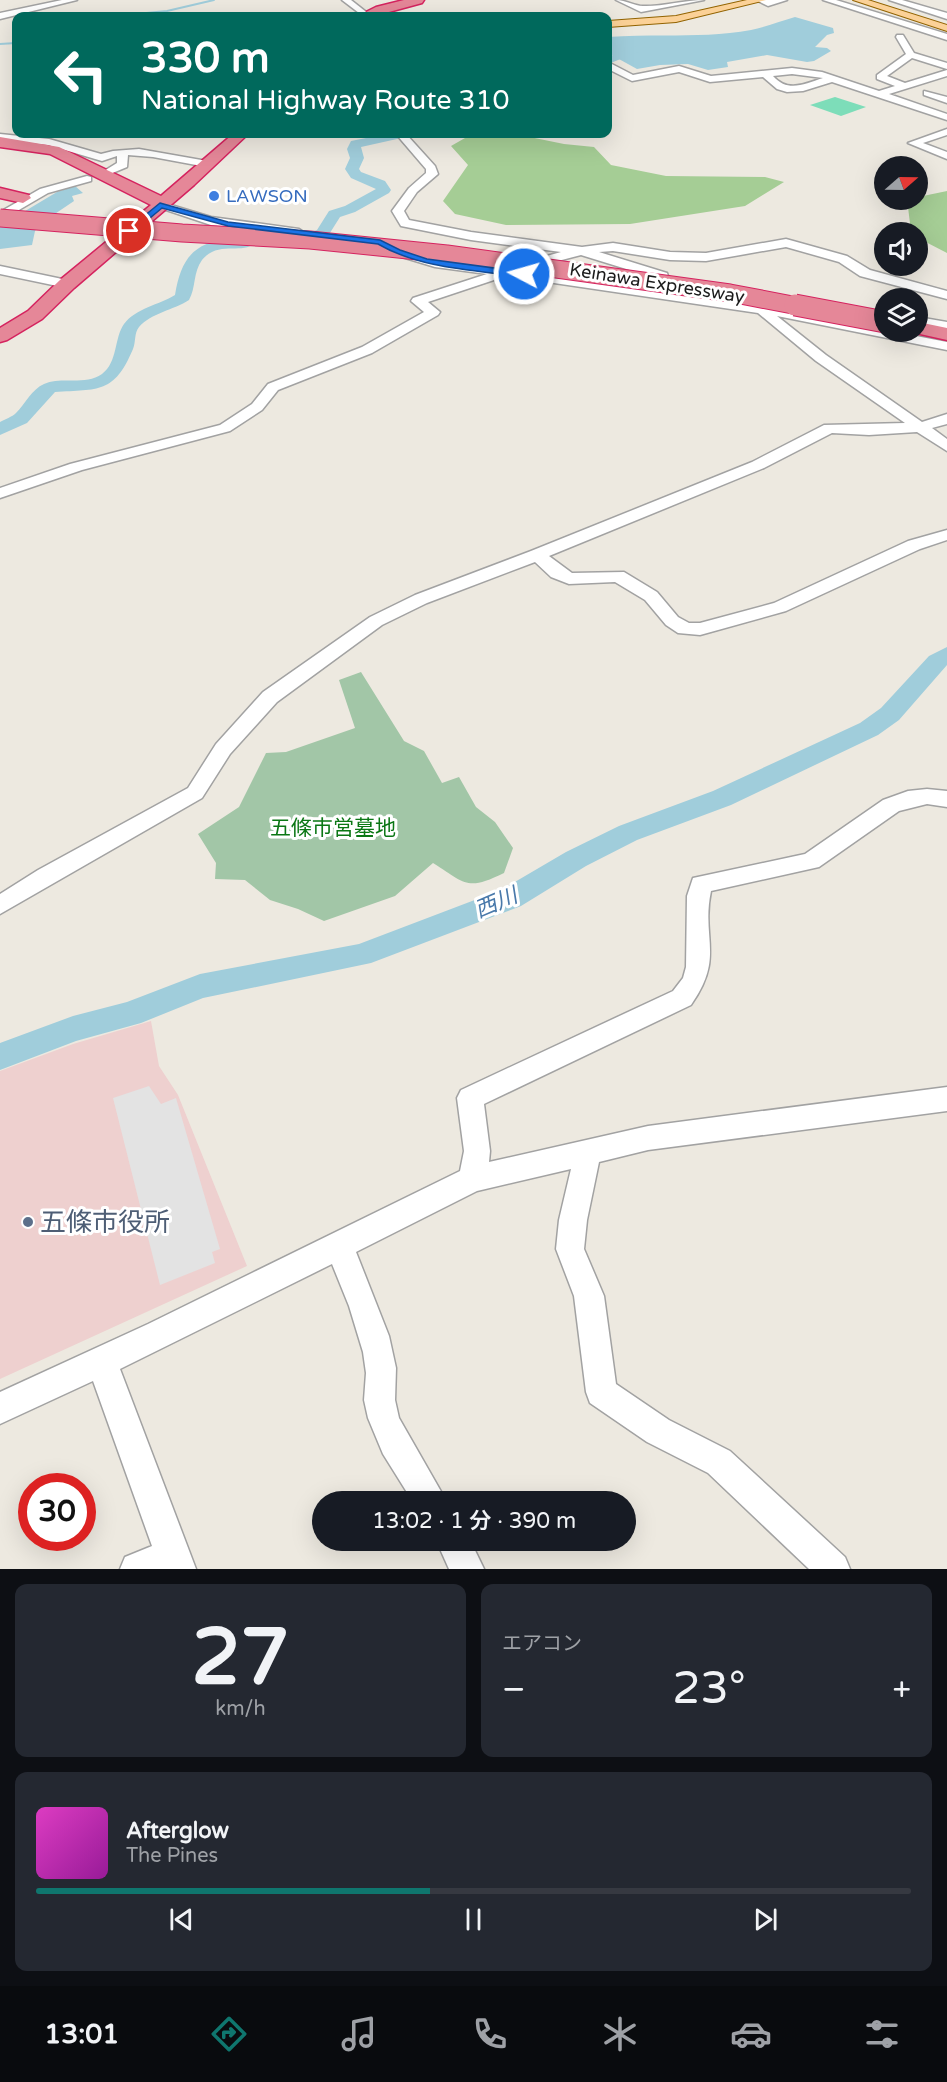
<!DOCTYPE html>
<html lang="ja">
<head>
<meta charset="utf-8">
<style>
	body { margin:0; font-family:"Varela Round","Noto Sans JP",sans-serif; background:#242831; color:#f1f3f6; height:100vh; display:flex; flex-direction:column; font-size:22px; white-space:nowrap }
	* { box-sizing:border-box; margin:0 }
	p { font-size:20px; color:#9ea1a6 }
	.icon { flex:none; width:33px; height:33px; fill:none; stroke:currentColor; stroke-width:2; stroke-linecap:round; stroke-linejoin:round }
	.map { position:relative; height:1569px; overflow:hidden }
	.details { display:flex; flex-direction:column; gap:15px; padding:15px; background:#0d0f14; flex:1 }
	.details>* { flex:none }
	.top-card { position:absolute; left:12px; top:12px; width:600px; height:126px; border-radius:12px; box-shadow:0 6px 24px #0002; background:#00695c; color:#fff; overflow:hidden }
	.needle { width:39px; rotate:70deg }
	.fabs { position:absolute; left:874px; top:156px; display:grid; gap:12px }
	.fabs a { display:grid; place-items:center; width:54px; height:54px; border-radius:50%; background:#171b24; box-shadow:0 6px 24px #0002; font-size:30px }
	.speed { position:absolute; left:18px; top:1473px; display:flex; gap:12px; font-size:30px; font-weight:700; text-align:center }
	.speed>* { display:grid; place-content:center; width:78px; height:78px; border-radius:50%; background:#171b24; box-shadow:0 6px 24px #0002; line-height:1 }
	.speed .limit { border:9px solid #d22; background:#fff; color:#111 }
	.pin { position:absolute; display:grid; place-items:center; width:51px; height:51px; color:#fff; margin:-26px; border:3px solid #fff; border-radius:50%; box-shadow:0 2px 6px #0007 }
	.me { position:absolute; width:66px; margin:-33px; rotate:276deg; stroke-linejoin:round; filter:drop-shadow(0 0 4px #0008) }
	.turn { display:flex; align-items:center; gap:21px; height:126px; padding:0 30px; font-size:27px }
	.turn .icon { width:78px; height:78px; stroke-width:2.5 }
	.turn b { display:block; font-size:42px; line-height:51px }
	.big { font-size:45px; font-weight:600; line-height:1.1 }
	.details .card { flex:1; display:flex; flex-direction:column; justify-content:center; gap:9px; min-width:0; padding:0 21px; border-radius:12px; background:#242831 }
	.details .dial { align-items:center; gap:0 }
	.dial b { font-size:78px; line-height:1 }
	.song { display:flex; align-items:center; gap:18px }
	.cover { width:72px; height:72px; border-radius:9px; background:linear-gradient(135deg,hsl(310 70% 55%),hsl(300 70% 35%)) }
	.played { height:6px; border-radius:3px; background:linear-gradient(90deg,#0f766e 45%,#363941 45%) }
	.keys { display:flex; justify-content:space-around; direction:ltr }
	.heat { display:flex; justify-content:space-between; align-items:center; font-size:33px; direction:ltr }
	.details .tiles { flex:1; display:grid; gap:15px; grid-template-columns:1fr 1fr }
	.card:last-child { grid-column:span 2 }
	.trip { position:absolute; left:312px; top:1491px; width:324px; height:60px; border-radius:30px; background:#171b24; box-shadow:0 6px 24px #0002; font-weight:600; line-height:60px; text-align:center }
	.dock { display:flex; height:96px; justify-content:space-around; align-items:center; background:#090b0e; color:#9ea1a6 }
	.dock .icon { width:42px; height:42px }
	.dock .active { color:#0f766e }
	.dock b { font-size:27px; color:#f1f3f6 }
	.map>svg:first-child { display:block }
	.commercial { fill:#eed0cf }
	.forest { fill:#a5cd95 }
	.cemetery { fill:#a2c6a7 }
	.pitch { fill:#7dddb9 }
	.parking { fill:#e3e3e3 }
	.water { fill:#a0cddb }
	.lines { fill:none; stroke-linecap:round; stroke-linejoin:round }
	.stream { stroke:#a0cddb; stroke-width:2 }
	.river { fill:#a0cddb; fill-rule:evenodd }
	.minor-casing { stroke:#a2a2a2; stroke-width:3 }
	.major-casing { stroke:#926300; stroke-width:2 }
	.highway-casing { stroke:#d5235f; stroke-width:3 }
	.minor { fill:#fff; fill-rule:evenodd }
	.major { fill:#fbd197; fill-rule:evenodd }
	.highway { fill:#e58798; fill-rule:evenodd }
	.highway-bridge-far1-casing { stroke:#d5235f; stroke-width:19; stroke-linecap:butt }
	.highway-bridge-casing { stroke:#d5235f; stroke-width:23; stroke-linecap:butt }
	.highway-bridge-far1 { stroke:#e58798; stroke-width:17 }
	.highway-bridge { stroke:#e58798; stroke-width:21 }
	.route { fill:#1a73e8; stroke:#114b97; stroke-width:1.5 }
	.shop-dot { fill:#3f7fe0; stroke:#fff; stroke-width:2 }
	.service-dot { fill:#5c6f8a; stroke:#fff; stroke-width:2 }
	.labels { text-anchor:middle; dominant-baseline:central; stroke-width:6; stroke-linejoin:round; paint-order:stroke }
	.far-shop-label { font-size:18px; fill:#366cbe; stroke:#fff; text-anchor:start }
	.far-street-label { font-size:18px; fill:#1b1b1b; stroke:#fff }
	.park-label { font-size:21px; fill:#0b7715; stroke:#fff }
	.water-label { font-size:22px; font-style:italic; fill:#4979aa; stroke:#fff }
	.near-service-label { font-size:26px; fill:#4e5e75; stroke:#fff; text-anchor:start }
</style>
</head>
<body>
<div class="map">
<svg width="947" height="1569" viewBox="0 0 947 1569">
	<rect width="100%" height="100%" fill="#ede9e0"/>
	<polygon class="commercial" points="151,1021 159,1066 178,1095 247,1266 0,1379 0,1071 73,1044"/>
	<g class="forest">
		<polygon points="472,134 515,134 564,144 594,147 611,165 666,176 765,177 784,182 745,206 630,224 506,225 455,214 443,201 468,165 451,146"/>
		<polygon points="947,191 947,253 918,238 918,232 911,232 908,207 923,196"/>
	</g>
	<path class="cemetery" d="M 361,672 L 404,741 L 424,751 L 442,783 L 459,777 L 476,807 L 495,822 L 513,848 L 504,873 C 467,891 466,884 433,863 L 395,896 L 324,921 L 298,909 L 270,900 L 245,880 L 215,879 L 216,863 L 198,834 L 239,807 L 266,753 L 286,752 L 355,728 L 339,680 Z"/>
	<polygon class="pitch" points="835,97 866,107 841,116 810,105"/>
	<polygon class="parking" points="149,1086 161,1104 176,1098 220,1249 212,1252 215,1263 160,1285 113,1098"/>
	<g class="water">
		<path d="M 795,17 L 833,28 L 834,33 L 827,35 L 815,47 L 827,48 L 831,51 L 814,61 L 807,62 L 767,55 L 727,62 L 728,67 L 708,70 L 688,64 L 660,65 L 637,69 L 608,53 L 608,37 C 655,33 704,39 751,30 C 766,27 781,21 795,17 Z"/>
		<polygon points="75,186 83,193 72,196 74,201 40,224 35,231 32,245 0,249 0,226 57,192"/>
	</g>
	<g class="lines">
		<g class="stream">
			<polyline points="115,16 167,11 214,0"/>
			<polyline points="0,44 16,43"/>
		</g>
		<g class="river">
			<polygon points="647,42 653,45 651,47 608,64 608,57"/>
			<polygon points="386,134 407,134 406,137 361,147 364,158 359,169 361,172 385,181 391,190 389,193 355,212 340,217 328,236 294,248 284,248 282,245 284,242 317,230 329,211 345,206 376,189 351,178 345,169 350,158 347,149 351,141"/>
			<path d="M 232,238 L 247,239 L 254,243 C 243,255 218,240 202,260 C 193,272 196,288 189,300 C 174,310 151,313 139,327 C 134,333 136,342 133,349 C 114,394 99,389 55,392 L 27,423 L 0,435 L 0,422 C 5,419 12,417 16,413 C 25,404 32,389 44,384 C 62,376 85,386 102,374 C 118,362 114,338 124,324 C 136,308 159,305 175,295 C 181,258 194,242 232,238 Z"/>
			<polygon points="947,647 947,665 899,720 878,735 731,805 637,840 586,866 521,906 371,963 203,998 141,1023 76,1041 0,1070 0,1043 73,1016 127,1002 200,974 359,944 501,890 566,852 619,826 713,791 860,723 881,708 929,656"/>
		</g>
		<g class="minor-casing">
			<g id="minor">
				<polygon points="62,0 77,0 0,19 0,13"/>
				<polygon points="342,0 351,0 370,15 363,16"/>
				<path d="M 616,0 C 626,0 634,6 643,6 C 659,7 685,0 704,0 L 641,12 Z"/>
				<polygon points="756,0 787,0 768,6"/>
				<polygon points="823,0 836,0 947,34 947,40"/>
				<polygon points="889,0 902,0 947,13 947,19"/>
				<path d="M 897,35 L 903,35 L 914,53 L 947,63 L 947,69 L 912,58 L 887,76 L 905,83 L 947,70 L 947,76 L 889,94 L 947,114 L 947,120 L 832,82 L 803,91 L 787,92 L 777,89 L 763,77 L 710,82 L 679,72 L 632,81 L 608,69 L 608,62 L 633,75 L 679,66 L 711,76 L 792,68 L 822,72 L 879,91 L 895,86 L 877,79 L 877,75 L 906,54 L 896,37 ZM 792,74 L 823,78 C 804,84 788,93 773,76 Z"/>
				<polygon points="924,91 947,97 947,103 924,95"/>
				<polygon points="947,129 947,135 923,143 947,152 947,159 908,143"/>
				<polygon points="0,134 49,139 101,154 113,151 139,149 207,161 212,164 207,167 153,157 128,155 127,167 110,174 104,171 117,163 117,156 102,161 48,145 0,140"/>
				<polygon points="396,134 406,134 435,166 438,174 417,192 404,211 409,220 471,232 582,247 613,243 670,252 706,253 786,239 847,256 870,270 947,291 947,299 860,276 839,262 786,247 706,261 670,260 613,251 599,252 667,273 668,276 667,279 662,280 581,255 523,270 730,300 947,342 947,350 777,316 826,355 922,422 947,414 947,424 932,428 947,439 947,451 917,432 869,435 832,433 764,468 549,556 572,573 624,572 657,592 678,617 689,623 700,623 774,603 908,541 947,530 947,540 920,549 786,611 700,635 678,633 666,625 645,600 615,582 569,584 551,577 535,562 427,603 382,625 277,702 230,754 202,798 0,914 0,894 38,870 188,788 216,744 263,692 370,617 415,595 531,551 752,462 824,425 905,423 816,361 758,313 506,276 428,302 440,312 438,315 372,353 278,390 262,410 230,431 82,470 0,498 0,488 70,464 220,425 252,404 268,384 362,347 424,312 411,301 413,298 487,274 435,267 392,254 390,251 392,248 396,247 435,259 504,268 561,252 471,240 401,226 392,211 409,188 426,173 426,169"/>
				<polygon points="87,176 91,177 91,181 48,193 0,221 0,212 40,189"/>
				<polygon points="161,202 211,217 299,229 305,233 299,237 211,225 157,207 155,205"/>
				<polygon points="0,266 67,280 73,284 67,288 0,274"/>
				<polygon points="918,317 947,322 947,330 918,325"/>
				<path d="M 927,789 L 947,791 L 947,807 L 927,804 L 899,811 L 819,867 L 711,891 C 701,939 725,957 691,1005 L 484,1104 L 490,1151 L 489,1162 L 648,1126 L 947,1087 L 947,1111 L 648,1150 L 599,1162 L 587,1220 L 584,1249 L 604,1296 L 616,1384 L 669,1420 L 730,1451 L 845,1557 L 850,1569 L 809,1569 L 708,1473 L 647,1442 L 590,1403 L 586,1392 L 574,1296 L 556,1249 L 559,1220 L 571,1169 L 477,1191 L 356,1252 L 389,1336 L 396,1368 L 395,1400 L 399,1418 L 447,1502 L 413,1502 L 383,1454 L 368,1418 L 364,1400 L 366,1373 L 363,1352 L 349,1306 L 332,1264 L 120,1369 L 196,1569 L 120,1569 L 125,1557 L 152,1546 L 93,1381 L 0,1424 L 0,1392 L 148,1324 L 460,1171 L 464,1151 L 457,1098 L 461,1090 L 673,991 L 683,978 L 686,967 L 687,896 L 693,878 L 805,854 L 883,800 L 908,791 Z"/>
				<polygon points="436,1540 470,1540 484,1569 449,1569"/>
			</g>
		</g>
		<g class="major-casing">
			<g id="major">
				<polygon points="747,0 766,0 676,22 608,27 608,21 676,16"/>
				<polygon points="853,0 868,0 947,25 947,31"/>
				<polygon points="366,12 381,13 386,16 362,16 362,13"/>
			</g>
		</g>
		<g class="highway-casing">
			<g id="highway">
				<polygon points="404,0 424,0 422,3 374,16 358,16 376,7"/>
				<polygon points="233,134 248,134 194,185 74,288 42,319 7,340 0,342 0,328 28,311 60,280 151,205 50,154 0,147 0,137 59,147 161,196"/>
				<polygon points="0,188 29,195 31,198 23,203 0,198"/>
				<polygon points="918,322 947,328 947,340 911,332 918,332"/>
			</g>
		</g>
		<use href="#minor" class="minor"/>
		<use href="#major" class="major"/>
		<use href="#highway" class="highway"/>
		<g class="highway-bridge-far1-casing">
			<polyline id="highway-bridge-far1" points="0,218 182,233 310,240 447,254 730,293 803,307"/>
		</g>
		<g class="highway-bridge-casing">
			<polyline id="highway-bridge" points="795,305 885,322"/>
		</g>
		<use href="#highway-bridge-far1" class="highway-bridge-far1"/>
		<use href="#highway-bridge" class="highway-bridge"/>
	</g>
	<path class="route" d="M 160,203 L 228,222 L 380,240 L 400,250 L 427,259 L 524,272 L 528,274 L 524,277 C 475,270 421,269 378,244 L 228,226 L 162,208 L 132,233 L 127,233 L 127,230 Z"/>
	<circle class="shop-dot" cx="214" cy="196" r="6"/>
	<circle class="service-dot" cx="28" cy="1222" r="6"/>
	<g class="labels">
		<g class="far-shop-label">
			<text x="226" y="196">LAWSON</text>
		</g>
		<g class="far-street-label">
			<text transform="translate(657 283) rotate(9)">Keinawa Expressway</text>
		</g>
		<g class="park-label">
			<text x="333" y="828">五條市営墓地</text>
		</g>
		<g class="water-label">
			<text transform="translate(496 903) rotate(-23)">西川</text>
		</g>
		<g class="near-service-label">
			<text x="40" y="1222">五條市役所</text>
		</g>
	</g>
</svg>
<div class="fabs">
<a><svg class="needle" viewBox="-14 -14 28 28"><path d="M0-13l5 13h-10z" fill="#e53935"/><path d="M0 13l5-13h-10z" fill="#9ea1a6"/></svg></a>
<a><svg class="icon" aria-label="sound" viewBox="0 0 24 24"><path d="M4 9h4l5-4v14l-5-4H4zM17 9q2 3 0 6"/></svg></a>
<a><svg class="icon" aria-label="layers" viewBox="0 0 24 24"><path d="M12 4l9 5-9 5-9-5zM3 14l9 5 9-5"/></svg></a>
</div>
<div class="speed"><div class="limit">30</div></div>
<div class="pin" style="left:129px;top:231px;background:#d93025"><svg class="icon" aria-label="arrive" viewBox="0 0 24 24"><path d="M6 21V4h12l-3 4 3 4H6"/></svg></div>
<svg class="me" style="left:524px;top:274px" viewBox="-20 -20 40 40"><circle r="17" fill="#1a73e8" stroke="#fff" stroke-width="3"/><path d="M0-11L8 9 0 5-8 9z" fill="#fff"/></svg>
<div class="trip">13:02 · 1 分 · 390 m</div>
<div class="top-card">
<div class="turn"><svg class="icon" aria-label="left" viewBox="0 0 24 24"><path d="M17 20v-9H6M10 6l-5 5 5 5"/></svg><div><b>330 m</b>National Highway Route 310</div></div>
</div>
</div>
<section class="details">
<div class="tiles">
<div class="card dial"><b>27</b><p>km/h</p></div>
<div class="card"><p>エアコン</p>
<div class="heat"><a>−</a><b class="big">23°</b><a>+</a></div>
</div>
<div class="card">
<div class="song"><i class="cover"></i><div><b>Afterglow</b><p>The Pines</p></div></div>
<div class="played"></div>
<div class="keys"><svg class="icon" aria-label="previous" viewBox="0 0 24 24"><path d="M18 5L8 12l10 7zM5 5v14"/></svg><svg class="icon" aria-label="pause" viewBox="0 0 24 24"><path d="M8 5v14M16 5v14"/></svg><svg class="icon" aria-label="next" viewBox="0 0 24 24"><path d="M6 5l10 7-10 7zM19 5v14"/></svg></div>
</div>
</div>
</section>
<nav class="dock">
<b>13:01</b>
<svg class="icon active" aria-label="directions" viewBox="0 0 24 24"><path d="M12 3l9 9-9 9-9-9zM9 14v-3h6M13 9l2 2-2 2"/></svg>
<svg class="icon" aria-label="music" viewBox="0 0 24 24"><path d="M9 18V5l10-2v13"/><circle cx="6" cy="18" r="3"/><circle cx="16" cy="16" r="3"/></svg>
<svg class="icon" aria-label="phone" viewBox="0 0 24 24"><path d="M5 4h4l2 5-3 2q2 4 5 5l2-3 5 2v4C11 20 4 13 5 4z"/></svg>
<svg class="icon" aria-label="climate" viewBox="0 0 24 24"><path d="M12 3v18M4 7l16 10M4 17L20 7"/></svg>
<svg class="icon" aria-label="car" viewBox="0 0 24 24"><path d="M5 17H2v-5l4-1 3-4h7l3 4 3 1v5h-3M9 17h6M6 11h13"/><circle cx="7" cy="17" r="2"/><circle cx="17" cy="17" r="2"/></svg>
<svg class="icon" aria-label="filters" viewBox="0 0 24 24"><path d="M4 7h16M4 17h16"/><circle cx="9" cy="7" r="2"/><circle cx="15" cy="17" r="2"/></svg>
</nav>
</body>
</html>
